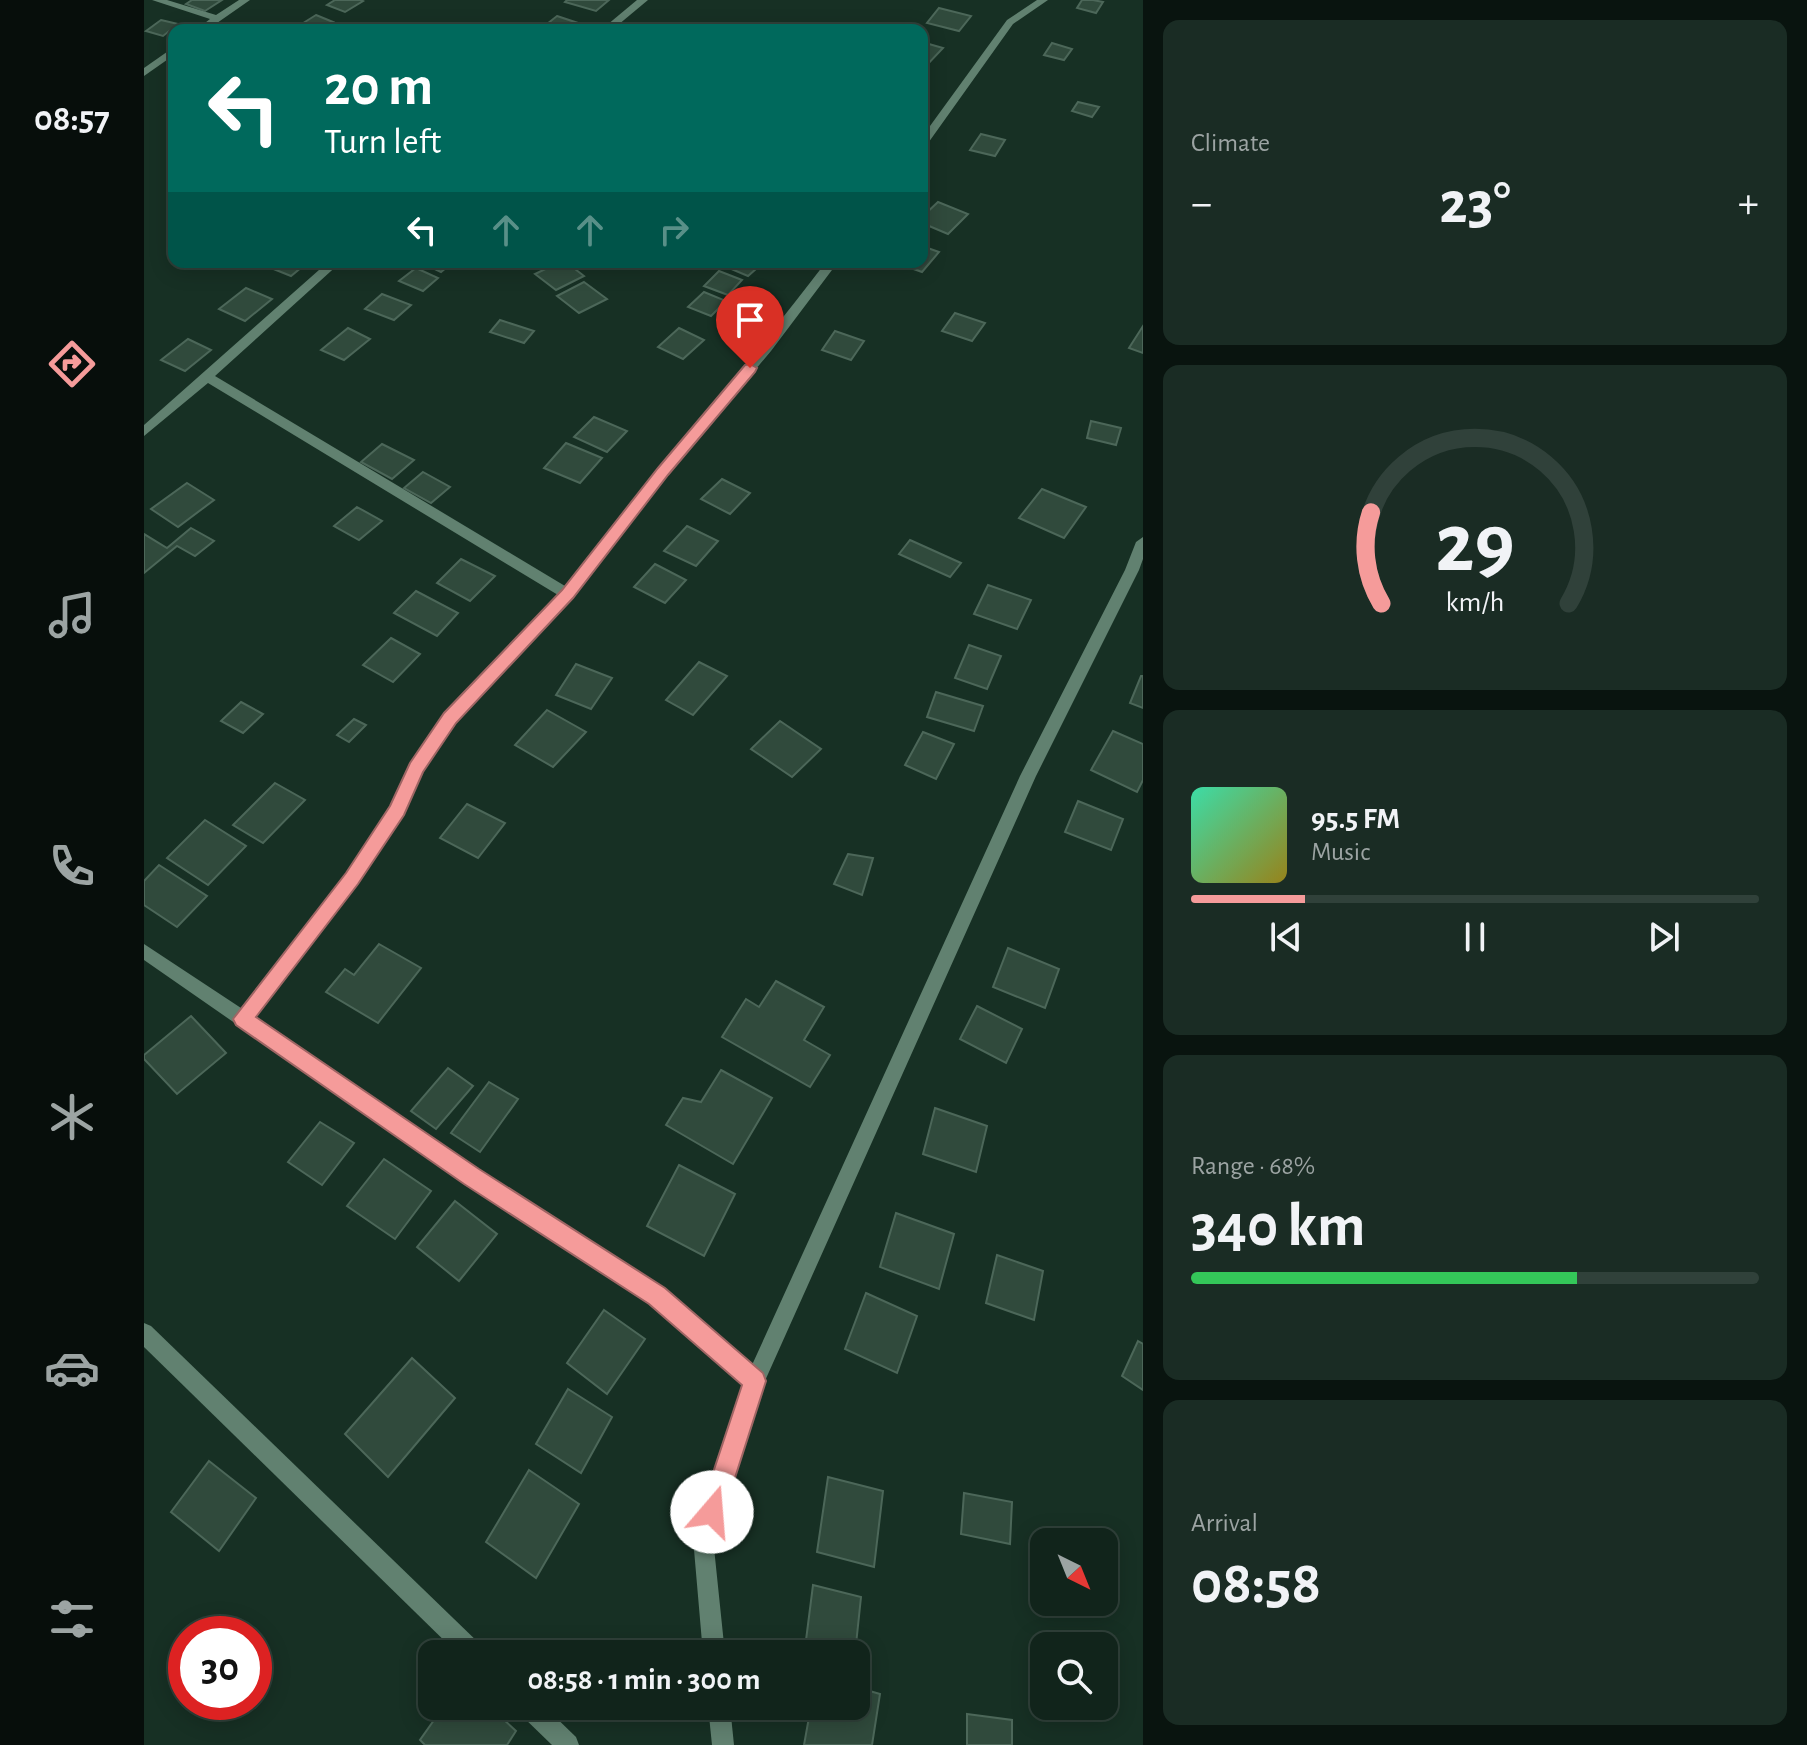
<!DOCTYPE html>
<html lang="en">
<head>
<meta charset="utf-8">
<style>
	body { margin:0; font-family:"Alegreya Sans",sans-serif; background:#1a2c24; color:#f1f3f6; height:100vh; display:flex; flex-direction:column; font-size:30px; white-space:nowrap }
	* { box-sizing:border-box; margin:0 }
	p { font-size:26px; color:#9ca4a3 }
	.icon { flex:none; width:44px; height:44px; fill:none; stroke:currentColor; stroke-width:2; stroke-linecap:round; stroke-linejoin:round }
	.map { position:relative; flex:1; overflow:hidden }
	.panel { display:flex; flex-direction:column; gap:20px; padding:20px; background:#09140f; width:664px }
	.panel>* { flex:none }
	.guide { position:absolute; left:24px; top:24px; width:760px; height:244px; border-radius:16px; box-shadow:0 4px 20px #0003,0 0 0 2px #30413a; background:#00695c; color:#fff; overflow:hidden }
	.needle { width:52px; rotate:137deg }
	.controls { position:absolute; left:886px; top:1528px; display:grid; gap:16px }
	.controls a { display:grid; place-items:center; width:88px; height:88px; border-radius:16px; background:#11241b; box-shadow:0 4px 20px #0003,0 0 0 2px #30413a; font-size:40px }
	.speed { position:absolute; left:24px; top:1616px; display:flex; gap:16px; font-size:40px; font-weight:700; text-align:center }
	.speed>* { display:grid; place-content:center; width:104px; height:104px; border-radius:50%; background:#11241b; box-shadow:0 4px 20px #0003,0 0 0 2px #30413a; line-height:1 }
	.speed .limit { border:12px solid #d22; background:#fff; color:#111 }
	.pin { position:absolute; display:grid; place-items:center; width:68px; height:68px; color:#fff; margin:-82px -34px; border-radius:50% 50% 50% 0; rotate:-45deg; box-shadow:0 0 8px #0007 }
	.pin .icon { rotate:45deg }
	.me { position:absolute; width:88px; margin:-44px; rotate:18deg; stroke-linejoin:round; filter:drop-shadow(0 0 6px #0008) }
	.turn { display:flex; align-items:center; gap:28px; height:168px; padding:0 24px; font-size:36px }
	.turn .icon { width:104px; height:104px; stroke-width:2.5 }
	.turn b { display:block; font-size:56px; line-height:68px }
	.lanes { display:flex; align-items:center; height:76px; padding:0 24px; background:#0003; justify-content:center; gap:40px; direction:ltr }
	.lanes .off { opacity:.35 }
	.big { font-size:60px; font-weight:700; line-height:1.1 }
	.panel .card { flex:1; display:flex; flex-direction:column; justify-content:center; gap:12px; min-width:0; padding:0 28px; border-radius:16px; background:#1a2c24 }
	.panel .dial { align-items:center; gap:0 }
	.dial svg { height:208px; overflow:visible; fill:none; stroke:#30413a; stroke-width:7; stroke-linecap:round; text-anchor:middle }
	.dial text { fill:#f1f3f6; stroke:none }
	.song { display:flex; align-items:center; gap:24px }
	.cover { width:96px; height:96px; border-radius:12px; background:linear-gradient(135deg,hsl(160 70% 55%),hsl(50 70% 35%)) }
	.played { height:8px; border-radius:4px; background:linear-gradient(90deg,#f59b9a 20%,#30413a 20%) }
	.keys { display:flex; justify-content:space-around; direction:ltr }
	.heat { display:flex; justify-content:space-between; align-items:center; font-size:44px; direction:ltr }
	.charge { height:12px; border-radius:6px; background:linear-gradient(90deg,#34c759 68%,#30413a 0) }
	.trip { position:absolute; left:274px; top:1640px; width:452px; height:80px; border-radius:16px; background:#11241b; box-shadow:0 4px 20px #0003,0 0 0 2px #30413a; font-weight:700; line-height:80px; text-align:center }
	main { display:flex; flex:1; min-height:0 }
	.menu { display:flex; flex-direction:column; width:144px; justify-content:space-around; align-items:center; background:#070e0b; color:#9ca4a3 }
	.menu .icon { width:56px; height:56px }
	.menu .on { color:#f59b9a }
	.menu b { font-size:36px; color:#f1f3f6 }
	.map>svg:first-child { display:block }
	.building { fill:#304a3c; stroke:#4c6759; stroke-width:2 }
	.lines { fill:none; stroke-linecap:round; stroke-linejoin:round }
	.street { fill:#618170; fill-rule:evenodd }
	.route { fill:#f59b9a; stroke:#9f6564; stroke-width:2 }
</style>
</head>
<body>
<main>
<nav class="menu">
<b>08:57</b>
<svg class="icon on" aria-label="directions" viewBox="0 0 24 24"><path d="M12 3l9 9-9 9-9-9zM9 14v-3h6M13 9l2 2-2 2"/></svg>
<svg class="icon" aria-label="music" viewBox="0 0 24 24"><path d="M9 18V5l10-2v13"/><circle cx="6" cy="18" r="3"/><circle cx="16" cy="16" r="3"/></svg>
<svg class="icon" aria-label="phone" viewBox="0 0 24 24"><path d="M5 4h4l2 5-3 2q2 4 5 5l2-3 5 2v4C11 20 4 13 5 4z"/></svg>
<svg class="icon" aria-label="climate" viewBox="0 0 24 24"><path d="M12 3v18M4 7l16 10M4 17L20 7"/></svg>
<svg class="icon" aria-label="car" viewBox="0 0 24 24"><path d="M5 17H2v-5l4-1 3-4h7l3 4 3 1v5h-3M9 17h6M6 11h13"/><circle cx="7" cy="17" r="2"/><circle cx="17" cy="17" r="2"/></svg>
<svg class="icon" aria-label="filters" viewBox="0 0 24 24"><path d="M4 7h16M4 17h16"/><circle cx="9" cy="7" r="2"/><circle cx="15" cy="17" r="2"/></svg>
</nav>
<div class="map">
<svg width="999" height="1745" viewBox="0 0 999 1745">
	<rect width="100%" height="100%" fill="#173024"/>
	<g class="building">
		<polygon points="48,0 78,0 61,11 42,4"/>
		<polygon points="191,0 217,0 219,1 201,12 183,5"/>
		<polygon points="423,0 465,0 452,11 421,2"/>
		<polygon points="938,0 949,0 959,2 952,13 933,8"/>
		<polygon points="795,8 827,16 815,31 783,23"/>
		<polygon points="172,15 189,22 176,30 156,25"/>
		<polygon points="413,16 434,23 426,30 398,28"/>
		<polygon points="17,20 34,24 19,36 2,31"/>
		<polygon points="778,42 799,48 782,66 778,65"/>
		<polygon points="908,43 928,49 920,60 900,55"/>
		<polygon points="934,102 955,107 948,117 928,111"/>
		<polygon points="837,134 861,140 851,156 826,150"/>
		<polygon points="794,202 824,214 804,234 778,223 778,217"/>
		<polygon points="778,246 795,252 778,272 750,262 778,262"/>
		<polygon points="128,262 164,262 147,276 122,266"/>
		<polygon points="276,262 309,262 297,272"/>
		<polygon points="416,262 422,262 440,276 412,290 391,274"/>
		<polygon points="584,262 620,262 604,276 580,266"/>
		<polygon points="272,268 294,278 279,291 255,281"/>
		<polygon points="575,271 598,280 584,295 560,286"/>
		<polygon points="440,282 463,299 435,313 413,296"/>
		<polygon points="102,288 128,299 101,321 75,309"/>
		<polygon points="560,292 582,301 567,316 544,307"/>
		<polygon points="238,294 267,305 250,320 221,309"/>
		<polygon points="811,313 841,323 828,341 798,331"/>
		<polygon points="356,320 390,331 380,343 346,332"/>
		<polygon points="999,326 999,353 985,348"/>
		<polygon points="204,328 226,339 200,360 177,350"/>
		<polygon points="535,328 560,340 539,359 514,347"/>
		<polygon points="691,331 720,341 707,360 678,350"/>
		<polygon points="44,339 67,350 41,371 17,360"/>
		<polygon points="450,417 483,431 463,452 430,437"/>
		<polygon points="947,421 977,428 972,445 943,438"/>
		<polygon points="422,443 458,458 436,483 400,468"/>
		<polygon points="238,444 270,460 248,479 217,462"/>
		<polygon points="279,472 306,487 287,503 260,488"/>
		<polygon points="578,479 606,493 586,514 557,499"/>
		<polygon points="43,483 70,500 34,527 7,509"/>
		<polygon points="898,489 942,507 920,538 875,518"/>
		<polygon points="213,507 238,521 215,540 190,526"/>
		<polygon points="543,526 574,541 552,566 520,551"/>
		<polygon points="47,528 70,541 51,556 33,546 0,573 0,534 23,548"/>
		<polygon points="766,540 817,563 806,577 755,554"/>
		<polygon points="317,559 351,576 326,601 293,583"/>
		<polygon points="511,564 542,580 521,603 490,587"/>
		<polygon points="844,585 887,600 873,629 830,614"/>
		<polygon points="272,591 314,613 293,636 250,613"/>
		<polygon points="247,638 276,654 249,682 219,665"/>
		<polygon points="825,645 857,656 843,689 811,678"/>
		<polygon points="555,662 583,676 549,715 522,700"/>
		<polygon points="432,664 468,678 447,709 412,695"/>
		<polygon points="997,676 999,676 999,708 986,703"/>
		<polygon points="792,692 839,706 830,731 783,717"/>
		<polygon points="97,702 119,714 99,733 77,721"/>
		<polygon points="403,710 442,732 409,767 371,745"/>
		<polygon points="210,719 222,725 205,742 193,735"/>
		<polygon points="636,721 677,749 648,777 607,749"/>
		<polygon points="969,731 999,744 999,780 993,792 947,770"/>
		<polygon points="779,732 810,744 792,779 761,765"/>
		<polygon points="131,783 161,800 119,843 89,825"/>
		<polygon points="934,801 979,819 967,850 921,832"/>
		<polygon points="323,804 361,823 334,858 296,838"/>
		<polygon points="61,820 102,846 64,885 23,858"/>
		<polygon points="704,854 729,858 718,895 690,884"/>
		<polygon points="15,865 63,896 33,927 0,905 0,881"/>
		<polygon points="235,944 277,968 234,1023 182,992 201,969 210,975"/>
		<polygon points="864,948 915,969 901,1008 849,987"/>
		<polygon points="632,981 680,1007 660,1040 686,1055 666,1087 578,1037 602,999 615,1007"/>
		<polygon points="833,1006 878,1029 862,1063 816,1039"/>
		<polygon points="47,1016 82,1053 33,1094 0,1059 0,1055"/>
		<polygon points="304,1068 329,1086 292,1129 267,1111"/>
		<polygon points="577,1070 628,1098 589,1164 522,1125 539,1098 557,1102"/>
		<polygon points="345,1082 374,1099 336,1152 307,1133"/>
		<polygon points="791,1108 843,1126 832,1172 779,1154"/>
		<polygon points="176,1122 210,1143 178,1185 144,1162"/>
		<polygon points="240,1159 287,1191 251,1239 203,1206"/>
		<polygon points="535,1165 591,1194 560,1256 503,1226"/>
		<polygon points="311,1201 353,1234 315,1281 273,1247"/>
		<polygon points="752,1213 810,1234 795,1289 736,1267"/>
		<polygon points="853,1255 899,1271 890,1320 842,1303"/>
		<polygon points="722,1293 773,1316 753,1373 701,1349"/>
		<polygon points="460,1310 501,1339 463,1394 423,1363"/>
		<polygon points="994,1341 999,1344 999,1390 978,1376"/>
		<polygon points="268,1358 311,1398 244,1477 201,1434"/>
		<polygon points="424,1389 468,1417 437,1473 392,1444"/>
		<polygon points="65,1461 112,1498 75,1551 27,1512"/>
		<polygon points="385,1470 435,1504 392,1578 342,1542"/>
		<polygon points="684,1477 739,1491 730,1567 673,1552"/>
		<polygon points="820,1493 868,1502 866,1544 817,1534"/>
		<polygon points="669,1585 717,1597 711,1654 684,1654 661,1648"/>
		<polygon points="712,1687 736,1694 728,1745 660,1745 667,1706 712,1706"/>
		<polygon points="300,1706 345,1706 372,1731 363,1745 281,1745 276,1740"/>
		<polygon points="823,1714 868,1720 868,1745 823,1745"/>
	</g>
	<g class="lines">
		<g class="street">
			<polygon points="8,0 23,0 72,15 95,0 106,0 63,30 52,30 66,19"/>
			<polygon points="493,0 504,0 468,30 457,30"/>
			<polygon points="893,0 904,0 869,24 782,146 778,147 778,137 863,20"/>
			<polygon points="30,47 30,55 0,76 0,68"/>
			<path d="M 184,262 L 197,262 L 71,376 L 421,586 C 507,477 598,372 682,262 L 694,262 L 627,351 L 524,474 L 428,598 L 311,722 L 278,771 L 258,815 L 214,883 L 110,1018 L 333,1171 L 520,1289 L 608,1365 L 876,776 L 981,570 L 992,542 L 999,537 L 999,559 L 995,570 L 892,776 L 620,1383 L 569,1538 L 581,1654 L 559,1654 L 549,1538 L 600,1384 L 506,1303 L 321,1183 L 0,960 L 0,944 L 97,1008 L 202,873 L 247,806 L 267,764 L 301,714 L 414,595 L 64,383 L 0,436 L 0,425 Z"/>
			<polygon points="0,1323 7,1326 338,1646 341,1654 314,1654 0,1347"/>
			<polygon points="373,1706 400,1706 432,1737 435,1745 408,1745 376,1714"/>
			<polygon points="564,1706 586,1706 590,1745 568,1745"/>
		</g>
	</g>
	<polygon class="route" points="606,364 613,368 611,372 524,475 429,598 312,723 279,772 260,815 214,884 112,1017 335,1169 521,1288 619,1373 622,1381 580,1512 576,1520 568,1523 560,1520 556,1512 598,1385 505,1304 320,1184 92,1025 89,1019 202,873 246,806 266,763 300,713 418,590 514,468 601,365"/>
</svg>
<div class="controls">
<a><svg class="needle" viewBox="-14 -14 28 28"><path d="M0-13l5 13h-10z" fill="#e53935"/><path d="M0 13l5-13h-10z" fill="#9ca4a3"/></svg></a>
<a><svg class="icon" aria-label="search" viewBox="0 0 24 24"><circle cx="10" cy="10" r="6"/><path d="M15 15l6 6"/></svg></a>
</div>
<div class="speed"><div class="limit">30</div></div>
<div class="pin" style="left:606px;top:368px;background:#d93025"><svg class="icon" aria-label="arrive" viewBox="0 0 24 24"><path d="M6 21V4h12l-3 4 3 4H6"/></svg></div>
<svg class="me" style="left:568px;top:1512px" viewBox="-20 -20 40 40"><circle r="19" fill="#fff"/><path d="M0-13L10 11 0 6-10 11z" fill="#f59b9a"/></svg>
<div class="trip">08:58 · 1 min · 300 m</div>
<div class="guide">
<div class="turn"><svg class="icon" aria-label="left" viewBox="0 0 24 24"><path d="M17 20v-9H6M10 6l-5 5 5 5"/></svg><div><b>20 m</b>Turn left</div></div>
<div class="lanes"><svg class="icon" aria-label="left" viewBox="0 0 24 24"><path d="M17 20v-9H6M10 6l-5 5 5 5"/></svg><svg class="icon off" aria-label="ahead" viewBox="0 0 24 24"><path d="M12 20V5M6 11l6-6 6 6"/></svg><svg class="icon off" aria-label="ahead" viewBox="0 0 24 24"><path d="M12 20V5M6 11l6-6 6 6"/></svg><svg class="icon off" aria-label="right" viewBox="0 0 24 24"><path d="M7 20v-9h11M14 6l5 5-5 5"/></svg></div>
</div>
</div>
<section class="panel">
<div class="card"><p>Climate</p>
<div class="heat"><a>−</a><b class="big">23°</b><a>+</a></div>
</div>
<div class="card dial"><svg viewBox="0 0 100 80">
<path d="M14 69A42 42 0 1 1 86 69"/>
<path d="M14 69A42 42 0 0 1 10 34" stroke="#f59b9a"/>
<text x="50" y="56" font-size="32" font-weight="700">29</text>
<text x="50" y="72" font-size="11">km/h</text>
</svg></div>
<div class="card">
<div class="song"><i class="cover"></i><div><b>95.5 FM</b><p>Music</p></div></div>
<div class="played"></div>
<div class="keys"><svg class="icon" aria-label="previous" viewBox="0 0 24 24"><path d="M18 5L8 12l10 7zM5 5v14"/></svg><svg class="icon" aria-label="pause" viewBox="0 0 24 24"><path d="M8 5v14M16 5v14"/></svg><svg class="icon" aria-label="next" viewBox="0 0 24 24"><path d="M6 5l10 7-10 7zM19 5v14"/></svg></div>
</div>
<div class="card"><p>Range · 68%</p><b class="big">340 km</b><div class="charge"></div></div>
<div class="card"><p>Arrival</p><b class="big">08:58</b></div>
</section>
</main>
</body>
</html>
